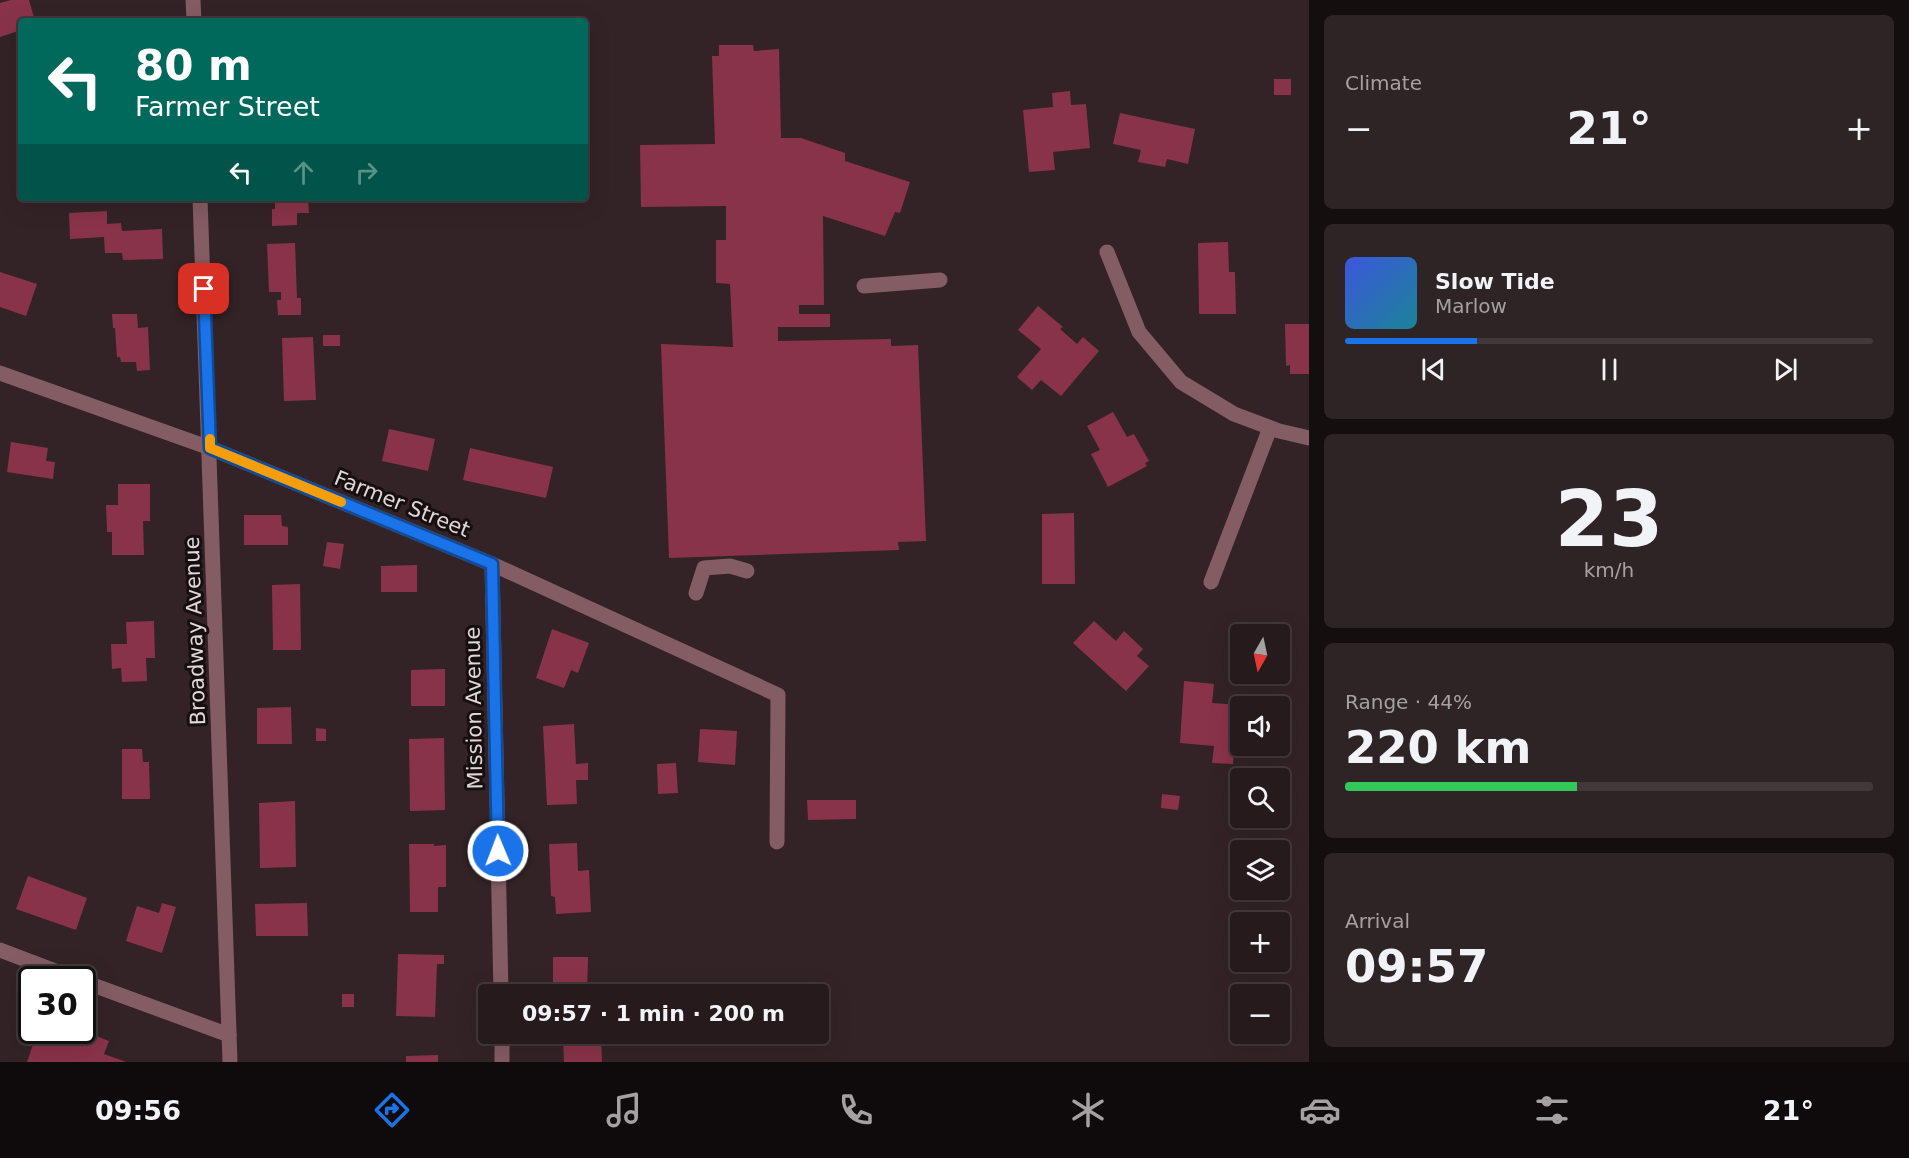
<!DOCTYPE html>
<html lang="en">
<head>
<meta charset="utf-8">
<style>
	body { margin:0; font-family:"DejaVu Sans",sans-serif; background:#2e2325; color:#f1f3f6; height:100vh; display:flex; flex-direction:column; font-size:22px; white-space:nowrap }
	* { box-sizing:border-box; margin:0 }
	p { font-size:20px; color:#a4a1a3 }
	.icon { flex:none; width:33px; height:33px; fill:none; stroke:currentColor; stroke-width:2; stroke-linecap:round; stroke-linejoin:round }
	.map { position:relative; flex:1; overflow:hidden }
	.panel { display:flex; flex-direction:column; gap:15px; padding:15px; background:#150e0f; width:600px }
	.panel>* { flex:none }
	.hud { position:absolute; left:18px; top:18px; width:570px; height:183px; border-radius:6px; box-shadow:0 6px 24px #0002,0 0 0 2px #42383b; background:#00695c; color:#fff; overflow:hidden }
	.needle { width:39px; rotate:189deg }
	.tools { position:absolute; left:1230px; top:624px; display:grid; gap:12px }
	.tools a { display:grid; place-items:center; width:60px; height:60px; border-radius:6px; background:#261a1c; box-shadow:0 6px 24px #0002,0 0 0 2px #42383b; font-size:30px }
	.speed { position:absolute; left:18px; top:966px; display:flex; gap:12px; font-size:30px; font-weight:700; text-align:center }
	.speed>* { display:grid; place-content:center; width:78px; height:78px; border-radius:50%; background:#261a1c; box-shadow:0 6px 24px #0002,0 0 0 2px #42383b; line-height:1 }
	.speed .limit { border:3px solid #111; border-radius:9px; background:#fff; color:#111 }
	.pin { position:absolute; display:grid; place-items:center; width:51px; height:51px; color:#fff; margin:-26px; border-radius:12px; box-shadow:0 3px 9px #0006 }
	.me { position:absolute; width:66px; margin:-33px; rotate:359deg; stroke-linejoin:round; filter:drop-shadow(0 0 4px #0008) }
	.turn { display:flex; align-items:center; gap:21px; height:126px; padding:0 18px; font-size:27px }
	.turn .icon { width:78px; height:78px; stroke-width:2.5 }
	.turn b { display:block; font-size:42px; line-height:51px }
	.lanes { display:flex; align-items:center; height:57px; padding:0 18px; background:#0003; justify-content:center; gap:30px; direction:ltr }
	.lanes .off { opacity:.35 }
	.big { font-size:45px; font-weight:700; line-height:1.1 }
	.panel .card { flex:1; display:flex; flex-direction:column; justify-content:center; gap:9px; min-width:0; padding:0 21px; border-radius:9px; background:#2e2325 }
	.panel .dial { align-items:center; gap:0 }
	.dial b { font-size:78px; line-height:1 }
	.song { display:flex; align-items:center; gap:18px }
	.cover { width:72px; height:72px; border-radius:9px; background:linear-gradient(135deg,hsl(230 70% 55%),hsl(190 70% 35%)) }
	.played { height:6px; border-radius:3px; background:linear-gradient(90deg,#1a73e8 25%,#42383b 25%) }
	.keys { display:flex; justify-content:space-around; direction:ltr }
	.heat { display:flex; justify-content:space-between; align-items:center; font-size:33px; direction:ltr }
	.charge { height:9px; border-radius:4px; background:linear-gradient(90deg,#34c759 44%,#42383b 0) }
	.trip { position:absolute; left:478px; top:984px; width:351px; height:60px; border-radius:6px; background:#261a1c; box-shadow:0 6px 24px #0002,0 0 0 2px #42383b; font-weight:700; line-height:60px; text-align:center }
	.tab-bar { display:flex; height:96px; justify-content:space-around; align-items:center; background:#0f0a0b; color:#a4a1a3 }
	.tab-bar .icon { width:42px; height:42px }
	.tab-bar .on { color:#1a73e8 }
	.tab-bar b { font-size:27px; color:#f1f3f6 }
	main { display:flex; flex:1; min-height:0 }
	.map>svg:first-child { display:block }
	.building { fill:#89334a }
	.lines { fill:none; stroke-linecap:round; stroke-linejoin:round }
	.minor { stroke:#845c64; stroke-width:15 }
	.route-casing { stroke:#114b97; stroke-width:15 }
	.route { stroke:#1a73e8; stroke-width:10 }
	.slow { stroke:#f59e0b; stroke-width:10 }
	.labels { text-anchor:middle; dominant-baseline:central; stroke-width:6; stroke-linejoin:round; paint-order:stroke }
	.street-label { font-size:21px; fill:#e2d8d9; stroke:#160f10 }
</style>
</head>
<body>
<main>
<div class="map">
<svg width="1309" height="1062" viewBox="0 0 1309 1062">
	<rect width="100%" height="100%" fill="#332326"/>
	<g class="building">
		<polygon points="11,0 29,0 35,21 21,21 21,30 0,37 0,3"/>
		<polygon points="719,45 753,45 754,51 779,49 781,138 801,138 845,153 845,161 910,182 900,213 895,212 885,236 823,216 824,305 799,305 799,314 830,314 830,327 778,327 778,341 891,339 891,346 918,345 926,541 898,542 899,550 669,558 661,344 733,347 730,284 716,283 716,240 726,240 726,206 641,207 640,145 715,144 712,56 719,56"/>
		<rect x="1274" y="79" width="17" height="16"/>
		<polygon points="1070,91 1071,105 1086,104 1090,148 1053,152 1055,170 1029,172 1023,110 1053,107 1052,93"/>
		<polygon points="1120,113 1195,129 1188,164 1167,159 1165,167 1138,162 1141,150 1113,144"/>
		<polygon points="275,198 308,198 309,213 297,213 297,225 272,226 272,209 275,209"/>
		<polygon points="107,211 107,224 121,223 122,231 162,229 163,259 123,260 122,253 105,253 104,237 70,239 69,213"/>
		<polygon points="1228,242 1229,272 1235,272 1236,314 1199,314 1198,243"/>
		<polygon points="295,243 297,298 301,298 301,315 278,315 277,300 281,300 281,292 269,292 267,244"/>
		<polygon points="0,272 37,284 26,316 0,307"/>
		<polygon points="1038,306 1063,327 1060,329 1077,344 1083,337 1099,351 1061,396 1041,380 1032,390 1017,377 1041,349 1018,330"/>
		<polygon points="112,314 137,314 138,328 148,327 150,370 137,371 136,362 121,362 120,357 117,357 115,328 113,328"/>
		<polygon points="1285,324 1309,324 1309,374 1290,374 1290,365 1286,366"/>
		<rect x="323" y="335" width="17" height="11"/>
		<polygon points="313,337 316,400 284,401 282,338"/>
		<polygon points="1113,412 1127,437 1134,434 1149,461 1145,463 1147,466 1108,487 1091,454 1100,450 1087,426"/>
		<polygon points="389,429 435,439 428,471 382,461"/>
		<polygon points="11,442 48,448 46,461 55,462 53,479 7,472"/>
		<polygon points="470,448 553,467 546,498 463,480"/>
		<polygon points="118,484 150,484 150,521 143,521 144,555 112,555 112,532 107,532 106,505 118,505"/>
		<polygon points="1074,513 1075,584 1042,584 1042,514"/>
		<polygon points="244,515 281,515 282,526 288,527 288,545 244,545"/>
		<polygon points="327,542 344,544 340,569 323,566"/>
		<polygon points="417,565 417,592 381,592 381,566"/>
		<polygon points="300,584 301,650 273,650 272,585"/>
		<polygon points="154,621 155,658 146,658 147,681 122,682 121,668 112,669 111,644 127,644 126,622"/>
		<polygon points="1094,621 1116,641 1124,631 1143,649 1137,656 1149,666 1126,691 1073,643"/>
		<polygon points="552,629 589,643 578,673 571,670 564,688 536,678"/>
		<polygon points="445,669 445,706 411,706 411,670"/>
		<polygon points="1184,681 1214,684 1212,703 1240,705 1240,746 1248,746 1248,750 1234,749 1233,764 1212,763 1214,746 1180,743"/>
		<polygon points="291,707 292,744 257,744 257,708"/>
		<polygon points="574,724 576,764 588,763 588,780 576,780 577,804 547,805 543,726"/>
		<polygon points="316,728 326,729 326,741 316,741"/>
		<polygon points="700,729 737,731 735,765 698,762"/>
		<polygon points="444,738 445,810 410,811 409,739"/>
		<polygon points="122,749 142,749 143,762 149,762 150,799 122,799"/>
		<polygon points="676,763 678,793 658,794 657,764"/>
		<polygon points="1162,794 1180,796 1178,810 1161,808"/>
		<polygon points="807,800 856,800 856,819 808,820"/>
		<polygon points="295,801 296,867 260,868 259,803"/>
		<polygon points="577,843 578,871 589,870 591,912 556,914 555,897 551,896 549,844"/>
		<polygon points="409,844 434,844 434,846 446,845 446,887 438,887 438,912 410,912"/>
		<polygon points="28,876 87,898 76,930 16,909"/>
		<polygon points="162,903 176,907 162,953 126,941 137,906 159,913"/>
		<polygon points="307,903 308,936 256,936 255,904"/>
		<polygon points="398,954 444,955 444,964 437,964 435,1017 396,1016"/>
		<polygon points="553,957 588,957 587,994 553,994"/>
		<rect x="342" y="994" width="12" height="13"/>
		<polygon points="38,1030 81,1030 109,1041 104,1054 126,1062 27,1062"/>
		<polygon points="563,1038 601,1038 602,1062 564,1062"/>
		<polygon points="438,1055 438,1062 406,1062 406,1056"/>
	</g>
	<g class="lines">
		<g class="minor">
			<polyline points="193,0 194,21"/>
			<polyline points="200,198 230,1062"/>
			<polyline points="1107,252 1139,332 1181,382 1234,414 1279,431 1309,438"/>
			<polyline points="864,286 940,280"/>
			<polyline points="0,373 210,448 492,564 778,695 777,842"/>
			<polyline points="492,564 501,994"/>
			<polyline points="1211,582 1270,428"/>
			<polyline points="696,593 704,568 730,566 747,571"/>
			<polyline points="0,950 79,980"/>
			<polyline points="82,981 229,1035"/>
			<polyline points="502,1034 502,1062"/>
		</g>
	</g>
	<g class="lines">
		<g class="route-casing">
			<polyline id="route" points="204,289 210,448 492,564 498,851"/>
		</g>
		<use href="#route" class="route"/>
		<polyline class="slow" points="210,439 210,448 341,502"/>
	</g>
	<g class="labels">
		<g class="street-label">
			<text transform="translate(402 504) rotate(22)">Farmer Street</text>
			<text transform="translate(195 631) rotate(-92)">Broadway Avenue</text>
			<text transform="translate(474 708) rotate(-91)">Mission Avenue</text>
		</g>
	</g>
</svg>
<div class="tools">
<a><svg class="needle" viewBox="-14 -14 28 28"><path d="M0-13l5 13h-10z" fill="#e53935"/><path d="M0 13l5-13h-10z" fill="#a4a1a3"/></svg></a>
<a><svg class="icon" aria-label="sound" viewBox="0 0 24 24"><path d="M4 9h4l5-4v14l-5-4H4zM17 9q2 3 0 6"/></svg></a>
<a><svg class="icon" aria-label="search" viewBox="0 0 24 24"><circle cx="10" cy="10" r="6"/><path d="M15 15l6 6"/></svg></a>
<a><svg class="icon" aria-label="layers" viewBox="0 0 24 24"><path d="M12 4l9 5-9 5-9-5zM3 14l9 5 9-5"/></svg></a>
<a>+</a>
<a>−</a>
</div>
<div class="speed"><div class="limit">30</div></div>
<div class="pin" style="left:204px;top:289px;background:#d93025"><svg class="icon" aria-label="arrive" viewBox="0 0 24 24"><path d="M6 21V4h12l-3 4 3 4H6"/></svg></div>
<svg class="me" style="left:498px;top:851px" viewBox="-20 -20 40 40"><circle r="17" fill="#1a73e8" stroke="#fff" stroke-width="3"/><path d="M0-11L8 9 0 5-8 9z" fill="#fff"/></svg>
<div class="trip">09:57 · 1 min · 200 m</div>
<div class="hud">
<div class="turn"><svg class="icon" aria-label="left" viewBox="0 0 24 24"><path d="M17 20v-9H6M10 6l-5 5 5 5"/></svg><div><b>80 m</b>Farmer Street</div></div>
<div class="lanes"><svg class="icon" aria-label="left" viewBox="0 0 24 24"><path d="M17 20v-9H6M10 6l-5 5 5 5"/></svg><svg class="icon off" aria-label="ahead" viewBox="0 0 24 24"><path d="M12 20V5M6 11l6-6 6 6"/></svg><svg class="icon off" aria-label="right" viewBox="0 0 24 24"><path d="M7 20v-9h11M14 6l5 5-5 5"/></svg></div>
</div>
</div>
<section class="panel">
<div class="card"><p>Climate</p>
<div class="heat"><a>−</a><b class="big">21°</b><a>+</a></div>
</div>
<div class="card">
<div class="song"><i class="cover"></i><div><b>Slow Tide</b><p>Marlow</p></div></div>
<div class="played"></div>
<div class="keys"><svg class="icon" aria-label="previous" viewBox="0 0 24 24"><path d="M18 5L8 12l10 7zM5 5v14"/></svg><svg class="icon" aria-label="pause" viewBox="0 0 24 24"><path d="M8 5v14M16 5v14"/></svg><svg class="icon" aria-label="next" viewBox="0 0 24 24"><path d="M6 5l10 7-10 7zM19 5v14"/></svg></div>
</div>
<div class="card dial"><b>23</b><p>km/h</p></div>
<div class="card"><p>Range · 44%</p><b class="big">220 km</b><div class="charge"></div></div>
<div class="card"><p>Arrival</p><b class="big">09:57</b></div>
</section>
</main>
<nav class="tab-bar">
<b>09:56</b>
<svg class="icon on" aria-label="directions" viewBox="0 0 24 24"><path d="M12 3l9 9-9 9-9-9zM9 14v-3h6M13 9l2 2-2 2"/></svg>
<svg class="icon" aria-label="music" viewBox="0 0 24 24"><path d="M9 18V5l10-2v13"/><circle cx="6" cy="18" r="3"/><circle cx="16" cy="16" r="3"/></svg>
<svg class="icon" aria-label="phone" viewBox="0 0 24 24"><path d="M5 4h4l2 5-3 2q2 4 5 5l2-3 5 2v4C11 20 4 13 5 4z"/></svg>
<svg class="icon" aria-label="climate" viewBox="0 0 24 24"><path d="M12 3v18M4 7l16 10M4 17L20 7"/></svg>
<svg class="icon" aria-label="car" viewBox="0 0 24 24"><path d="M5 17H2v-5l4-1 3-4h7l3 4 3 1v5h-3M9 17h6M6 11h13"/><circle cx="7" cy="17" r="2"/><circle cx="17" cy="17" r="2"/></svg>
<svg class="icon" aria-label="filters" viewBox="0 0 24 24"><path d="M4 7h16M4 17h16"/><circle cx="9" cy="7" r="2"/><circle cx="15" cy="17" r="2"/></svg>
<b>21°</b>
</nav>
</body>
</html>
